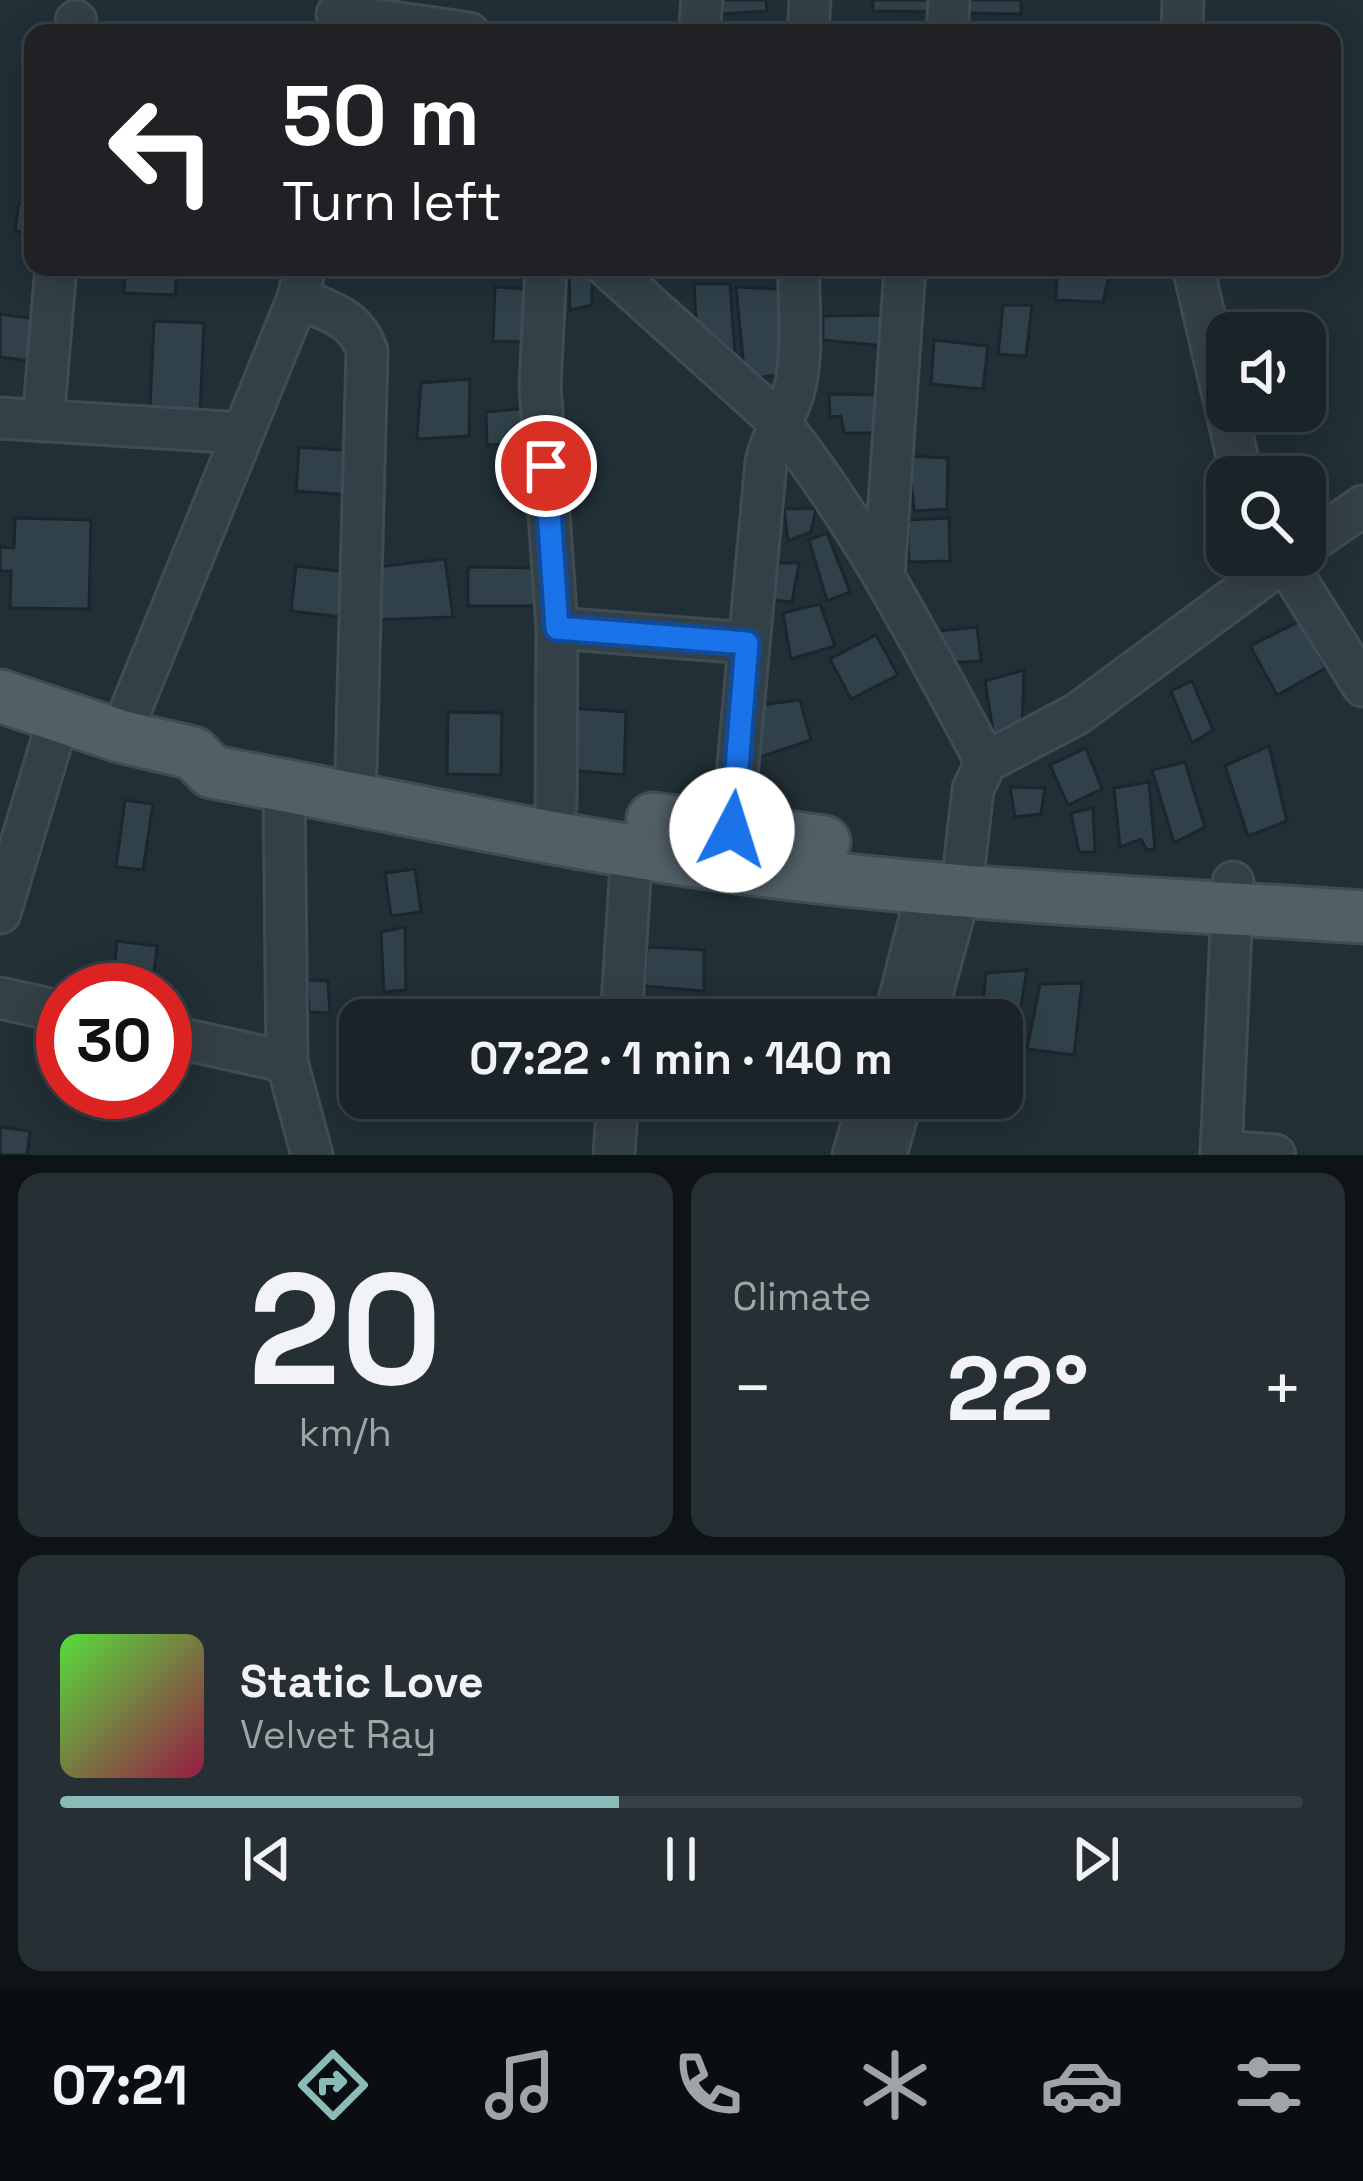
<!DOCTYPE html>
<html lang="en">
<head>
<meta charset="utf-8">
<style>
	body { margin:0; font-family:"Space Grotesk",sans-serif; background:#262f34; color:#f1f3f6; height:100vh; display:flex; flex-direction:column; font-size:45px; white-space:nowrap }
	* { box-sizing:border-box; margin:0 }
	p { font-size:39px; color:#9fa4a8 }
	.icon { flex:none; width:66px; height:66px; fill:none; stroke:currentColor; stroke-width:2; stroke-linecap:round; stroke-linejoin:round }
	.map { position:relative; height:1155px; overflow:hidden }
	.side { display:flex; flex-direction:column; gap:18px; padding:18px; background:#0e1316; flex:1 }
	.side>* { flex:none }
	.guide { position:absolute; left:24px; top:24px; width:1317px; height:252px; border-radius:24px; box-shadow:0 6px 30px #0003,0 0 0 3px #374045; background:#202124; color:#fff; overflow:hidden }
	.controls { position:absolute; left:1206px; top:312px; display:grid; gap:24px }
	.controls a { display:grid; place-items:center; width:120px; height:120px; border-radius:24px; background:#192328; box-shadow:0 6px 30px #0003,0 0 0 3px #374045; font-size:60px }
	.speed { position:absolute; left:36px; top:963px; display:flex; gap:24px; font-size:60px; font-weight:700; text-align:center }
	.speed>* { display:grid; place-content:center; width:156px; height:156px; border-radius:50%; background:#192328; box-shadow:0 6px 30px #0003,0 0 0 3px #374045; line-height:1 }
	.speed .limit { border:18px solid #d22; background:#fff; color:#111 }
	.pin { position:absolute; display:grid; place-items:center; width:102px; height:102px; color:#fff; margin:-51px; border:6px solid #fff; border-radius:50%; box-shadow:0 3px 12px #0007 }
	.me { position:absolute; width:132px; margin:-66px; rotate:5deg; stroke-linejoin:round; filter:drop-shadow(0 0 9px #0008) }
	.turn { display:flex; align-items:center; gap:42px; height:252px; padding:0 60px; font-size:54px }
	.turn .icon { width:156px; height:156px; stroke-width:2.5 }
	.turn b { display:block; font-size:84px; line-height:102px }
	.big { font-size:90px; font-weight:600; line-height:1.1 }
	.side .tile { flex:1; display:flex; flex-direction:column; justify-content:center; gap:18px; min-width:0; padding:0 42px; border-radius:24px; background:#262f34 }
	.side .dial { align-items:center; gap:0 }
	.dial b { font-size:156px; line-height:1 }
	.song { display:flex; align-items:center; gap:36px }
	.cover { width:144px; height:144px; border-radius:18px; background:linear-gradient(135deg,hsl(110 70% 55%),hsl(340 70% 35%)) }
	.played { height:12px; border-radius:6px; background:linear-gradient(90deg,#8bbbb9 45%,#374045 45%) }
	.keys { display:flex; justify-content:space-around; direction:ltr }
	.heat { display:flex; justify-content:space-between; align-items:center; font-size:66px; direction:ltr }
	.side .tiles { flex:1; display:grid; gap:18px; grid-template-columns:1fr 1fr }
	.tile:last-child { grid-column:span 2 }
	.trip { position:absolute; left:339px; top:999px; width:684px; height:120px; border-radius:24px; background:#192328; box-shadow:0 6px 30px #0003,0 0 0 3px #374045; font-weight:600; line-height:120px; text-align:center }
	.tab-bar { display:flex; height:192px; justify-content:space-around; align-items:center; background:#0a0e10; color:#9fa4a8 }
	.tab-bar .icon { width:84px; height:84px }
	.tab-bar .on { color:#8bbbb9 }
	.tab-bar b { font-size:54px; color:#f1f3f6 }
	.map>svg:first-child { display:block }
	.building { fill:#30414a; stroke:#1b272d; stroke-width:3 }
	.lines { fill:none; stroke-linecap:round; stroke-linejoin:round }
	.minor-casing { stroke:#404c53; stroke-width:45 }
	.major-casing { stroke:#404c53; stroke-width:57 }
	.minor { stroke:#344047; stroke-width:39 }
	.major { stroke:#525f67; stroke-width:51 }
	.route-casing { stroke:#114b97; stroke-width:30 }
	.route { stroke:#1a73e8; stroke-width:21 }
</style>
</head>
<body>
<div class="map">
<svg width="1363" height="1155" viewBox="0 0 1363 1155">
	<rect width="100%" height="100%" fill="#212f36"/>
	<g class="building">
		<polygon points="721,0 766,0 767,11 722,14"/>
		<polygon points="873,0 944,0 944,12 873,11"/>
		<polygon points="966,0 1021,0 1021,14 965,13"/>
		<polygon points="19,203 33,204 33,234 15,231"/>
		<polygon points="125,267 177,267 175,295 124,293"/>
		<polygon points="415,267 450,267 449,277 415,276"/>
		<polygon points="1057,267 1111,267 1103,302 1056,300"/>
		<polygon points="569,273 592,273 592,305 570,310"/>
		<polygon points="694,284 730,284 735,354 697,337"/>
		<polygon points="495,287 527,289 525,342 493,341"/>
		<polygon points="736,287 782,289 786,374 745,379"/>
		<polygon points="1003,305 1032,305 1026,356 998,354"/>
		<polygon points="0,314 42,320 37,362 0,357"/>
		<polygon points="884,315 884,346 823,340 823,316"/>
		<polygon points="154,321 204,323 200,412 150,410"/>
		<polygon points="934,340 988,346 983,389 931,384"/>
		<polygon points="470,379 469,436 417,439 421,383"/>
		<polygon points="829,394 881,395 880,433 844,433 841,416 830,417"/>
		<polygon points="531,408 532,443 487,445 486,412"/>
		<polygon points="299,447 353,451 350,495 296,491"/>
		<polygon points="909,456 948,458 947,509 914,511"/>
		<polygon points="816,508 811,532 788,541 784,509"/>
		<polygon points="15,518 91,520 89,609 10,608 11,571 0,571 0,547 14,548"/>
		<polygon points="949,518 950,561 909,562 907,520"/>
		<polygon points="827,533 850,592 827,601 809,540"/>
		<polygon points="445,559 453,617 370,620 368,568"/>
		<polygon points="766,563 799,563 792,602 765,599"/>
		<polygon points="296,566 347,572 341,617 291,611"/>
		<polygon points="468,567 540,568 540,606 468,606"/>
		<polygon points="820,604 835,646 791,659 783,613"/>
		<polygon points="1300,621 1326,668 1277,695 1250,646"/>
		<polygon points="977,627 981,661 946,663 938,631"/>
		<polygon points="876,635 898,675 851,699 830,659"/>
		<polygon points="1024,670 1022,731 994,737 985,681"/>
		<polygon points="1192,681 1213,730 1192,743 1171,691"/>
		<polygon points="800,700 811,740 760,757 752,706"/>
		<polygon points="572,708 626,712 624,775 572,770"/>
		<polygon points="448,712 502,713 501,775 447,774"/>
		<polygon points="1269,746 1287,821 1248,836 1225,766"/>
		<polygon points="1086,748 1102,789 1068,805 1050,765"/>
		<polygon points="1185,762 1205,827 1174,843 1152,770"/>
		<polygon points="1149,782 1155,849 1147,850 1141,839 1120,847 1114,788"/>
		<polygon points="1010,787 1045,788 1041,814 1015,817"/>
		<polygon points="125,800 153,804 143,870 116,867"/>
		<polygon points="1093,808 1095,852 1079,852 1071,813"/>
		<polygon points="415,869 421,912 391,916 385,873"/>
		<polygon points="405,927 406,990 384,992 381,932"/>
		<polygon points="117,941 157,946 152,990 112,990"/>
		<polygon points="647,947 704,950 704,991 644,986"/>
		<polygon points="1027,970 1013,1054 1002,1051 1002,1020 981,1020 986,973"/>
		<polygon points="307,980 328,981 330,1013 309,1012"/>
		<polygon points="1082,983 1074,1055 1027,1049 1040,984"/>
		<polygon points="0,1127 30,1131 27,1155 0,1155"/>
	</g>
	<g class="lines">
		<g class="minor-casing">
			<g id="minor">
				<polyline points="337,14 469,33"/>
				<polyline points="75,33 76,21"/>
				<polyline points="699,33 702,0"/>
				<polyline points="808,33 810,0"/>
				<polyline points="947,33 949,0"/>
				<polyline points="1182,33 1183,0"/>
				<polyline points="546,267 540,385 557,628 556,805"/>
				<path d="M 607,267 L 780,423 C 863,527 923,646 986,762"/>
				<polyline points="1193,267 1242,477"/>
				<path d="M 298,298 C 328,311 356,317 367,351 L 356,770"/>
				<polyline points="0,418 243,433"/>
				<polyline points="43,421 56,267"/>
				<polyline points="1305,546 1363,506"/>
				<polyline points="1284,560 1363,686"/>
				<polyline points="884,576 905,267"/>
				<polyline points="557,628 747,643"/>
				<polyline points="120,736 298,298 305,267"/>
				<polyline points="284,785 287,1062 312,1155"/>
				<path d="M 732,830 L 766,462 C 771,437 787,416 794,391 C 804,353 798,306 799,267"/>
				<polyline points="965,859 973,789 986,762 1077,714 1292,555"/>
				<polyline points="0,913 60,714"/>
				<polyline points="0,998 63,1012"/>
				<polyline points="621,1020 632,849"/>
				<polyline points="894,1020 928,887"/>
				<polyline points="925,1020 960,891"/>
				<polyline points="165,1035 287,1062"/>
				<polyline points="1221,1151 1275,1155"/>
				<polyline points="614,1155 618,1098"/>
				<polyline points="853,1155 870,1098"/>
				<polyline points="886,1155 902,1098"/>
				<polyline points="1221,1155 1233,882"/>
			</g>
		</g>
		<g class="major-casing">
			<g id="major">
				<path d="M 0,696 L 120,736 L 193,753 L 212,772 C 384,803 556,843 730,866 C 940,895 1152,903 1363,917"/>
				<polyline points="653,819 824,842"/>
			</g>
		</g>
		<use href="#minor" class="minor"/>
		<use href="#major" class="major"/>
	</g>
	<g class="lines">
		<g class="route-casing">
			<polyline id="route" points="546,466 557,628 747,643 732,830"/>
		</g>
		<use href="#route" class="route"/>
	</g>
</svg>
<div class="controls">
<a><svg class="icon" aria-label="sound" viewBox="0 0 24 24"><path d="M4 9h4l5-4v14l-5-4H4zM17 9q2 3 0 6"/></svg></a>
<a><svg class="icon" aria-label="search" viewBox="0 0 24 24"><circle cx="10" cy="10" r="6"/><path d="M15 15l6 6"/></svg></a>
</div>
<div class="speed"><div class="limit">30</div></div>
<div class="pin" style="left:546px;top:466px;background:#d93025"><svg class="icon" aria-label="arrive" viewBox="0 0 24 24"><path d="M6 21V4h12l-3 4 3 4H6"/></svg></div>
<svg class="me" style="left:732px;top:830px" viewBox="-20 -20 40 40"><circle r="19" fill="#fff"/><path d="M0-13L10 11 0 6-10 11z" fill="#1a73e8"/></svg>
<div class="trip">07:22 · 1 min · 140 m</div>
<div class="guide">
<div class="turn"><svg class="icon" aria-label="left" viewBox="0 0 24 24"><path d="M17 20v-9H6M10 6l-5 5 5 5"/></svg><div><b>50 m</b>Turn left</div></div>
</div>
</div>
<section class="side">
<div class="tiles">
<div class="tile dial"><b>20</b><p>km/h</p></div>
<div class="tile"><p>Climate</p>
<div class="heat"><a>−</a><b class="big">22°</b><a>+</a></div>
</div>
<div class="tile">
<div class="song"><i class="cover"></i><div><b>Static Love</b><p>Velvet Ray</p></div></div>
<div class="played"></div>
<div class="keys"><svg class="icon" aria-label="previous" viewBox="0 0 24 24"><path d="M18 5L8 12l10 7zM5 5v14"/></svg><svg class="icon" aria-label="pause" viewBox="0 0 24 24"><path d="M8 5v14M16 5v14"/></svg><svg class="icon" aria-label="next" viewBox="0 0 24 24"><path d="M6 5l10 7-10 7zM19 5v14"/></svg></div>
</div>
</div>
</section>
<nav class="tab-bar">
<b>07:21</b>
<svg class="icon on" aria-label="directions" viewBox="0 0 24 24"><path d="M12 3l9 9-9 9-9-9zM9 14v-3h6M13 9l2 2-2 2"/></svg>
<svg class="icon" aria-label="music" viewBox="0 0 24 24"><path d="M9 18V5l10-2v13"/><circle cx="6" cy="18" r="3"/><circle cx="16" cy="16" r="3"/></svg>
<svg class="icon" aria-label="phone" viewBox="0 0 24 24"><path d="M5 4h4l2 5-3 2q2 4 5 5l2-3 5 2v4C11 20 4 13 5 4z"/></svg>
<svg class="icon" aria-label="climate" viewBox="0 0 24 24"><path d="M12 3v18M4 7l16 10M4 17L20 7"/></svg>
<svg class="icon" aria-label="car" viewBox="0 0 24 24"><path d="M5 17H2v-5l4-1 3-4h7l3 4 3 1v5h-3M9 17h6M6 11h13"/><circle cx="7" cy="17" r="2"/><circle cx="17" cy="17" r="2"/></svg>
<svg class="icon" aria-label="filters" viewBox="0 0 24 24"><path d="M4 7h16M4 17h16"/><circle cx="9" cy="7" r="2"/><circle cx="15" cy="17" r="2"/></svg>
</nav>
</body>
</html>
